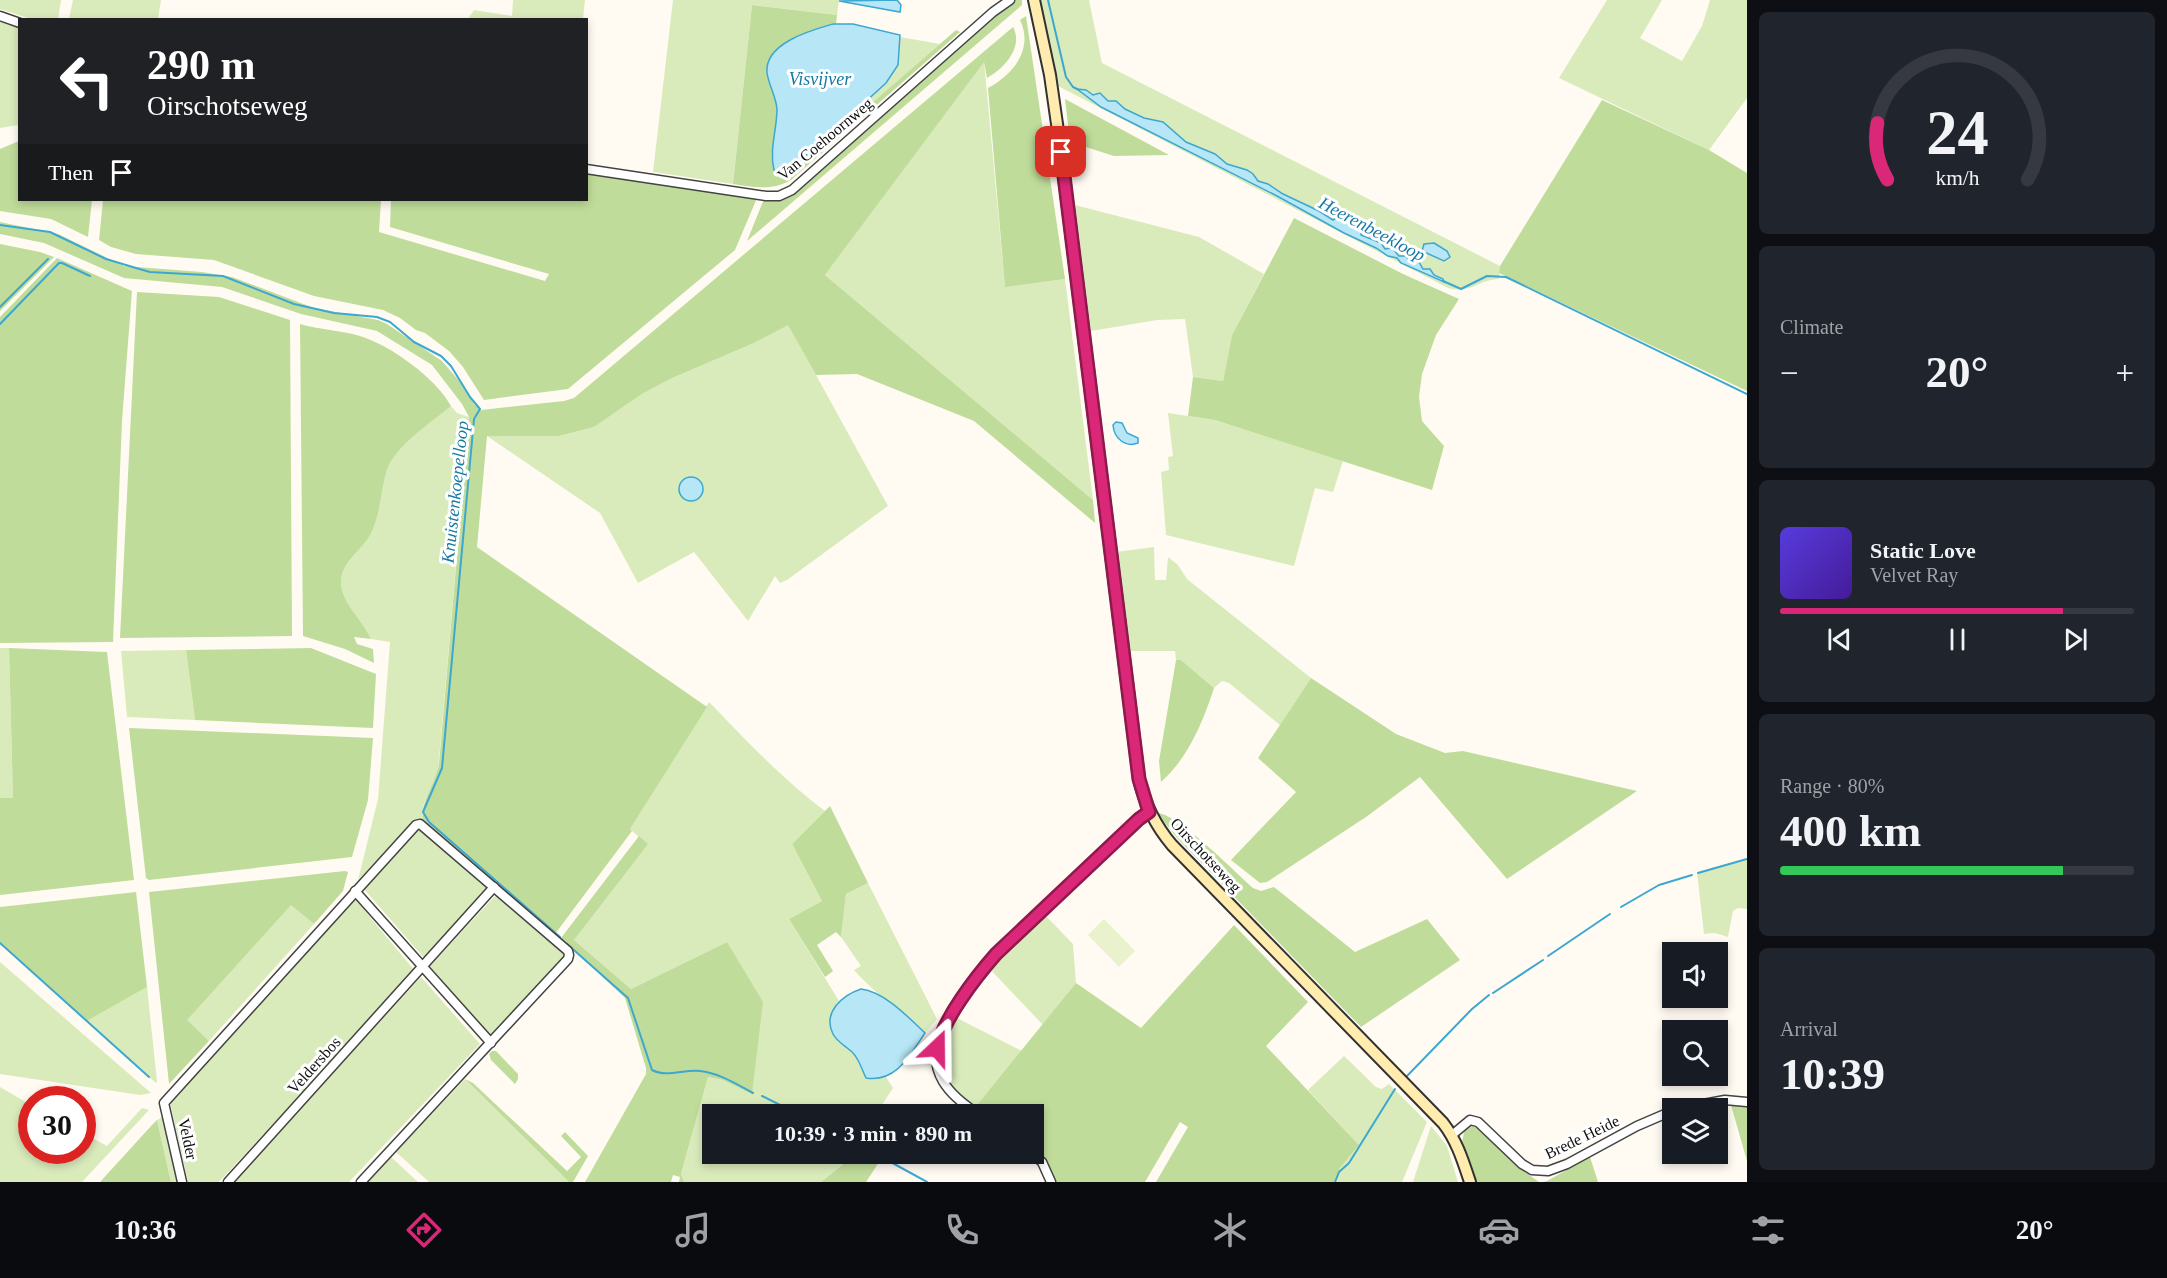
<!DOCTYPE html>
<html lang="en">
<head>
<meta charset="utf-8">
<style>
	body { margin:0; font-family:"Times New Roman",serif; background:#20242c; color:#f1f3f6; height:100vh; display:flex; flex-direction:column; font-size:22px; white-space:nowrap }
	* { box-sizing:border-box; margin:0 }
	p { font-size:20px; color:#9ea1a6 }
	.icon { flex:none; width:33px; height:33px; fill:none; stroke:currentColor; stroke-width:2; stroke-linecap:round; stroke-linejoin:round }
	.map { position:relative; flex:1; overflow:hidden }
	.sheet { display:flex; flex-direction:column; gap:12px; padding:12px; background:#0d0f14; width:420px }
	.sheet>* { flex:none }
	.guide { position:absolute; left:18px; top:18px; width:570px; height:183px; border-radius:0px; box-shadow:0 3px 9px #0003; background:#202124; color:#fff; overflow:hidden }
	.controls { position:absolute; left:1662px; top:942px; display:grid; gap:12px }
	.controls a { display:grid; place-items:center; width:66px; height:66px; border-radius:0px; background:#171b24; box-shadow:0 3px 9px #0003; font-size:30px }
	.speed { position:absolute; left:18px; top:1086px; display:flex; gap:12px; font-size:30px; font-weight:700; text-align:center }
	.speed>* { display:grid; place-content:center; width:78px; height:78px; border-radius:50%; background:#171b24; box-shadow:0 3px 9px #0003; line-height:1 }
	.speed .limit { border:9px solid #d22; background:#fff; color:#111 }
	.pin { position:absolute; display:grid; place-items:center; width:51px; height:51px; color:#fff; margin:-26px; border-radius:12px; box-shadow:0 3px 9px #0006 }
	.me { position:absolute; width:66px; margin:-33px; rotate:23deg; stroke-linejoin:round; filter:drop-shadow(0 0 4px #0008) }
	.turn { display:flex; align-items:center; gap:21px; height:126px; padding:0 30px; font-size:27px }
	.turn .icon { width:78px; height:78px; stroke-width:2.5 }
	.turn b { display:block; font-size:42px; line-height:51px }
	.then { display:flex; align-items:center; height:57px; padding:0 30px; background:#0003; gap:12px; font-size:22px }
	.big { font-size:45px; font-weight:700; line-height:1.1 }
	.sheet .tile { flex:1; display:flex; flex-direction:column; justify-content:center; gap:9px; min-width:0; padding:0 21px; border-radius:9px; background:#20242c }
	.sheet .dial { align-items:center; gap:0 }
	.dial svg { height:156px; overflow:visible; fill:none; stroke:#363941; stroke-width:7; stroke-linecap:round; text-anchor:middle }
	.dial text { fill:#f1f3f6; stroke:none }
	.song { display:flex; align-items:center; gap:18px }
	.cover { width:72px; height:72px; border-radius:9px; background:linear-gradient(135deg,hsl(250 70% 55%),hsl(260 70% 35%)) }
	.played { height:6px; border-radius:3px; background:linear-gradient(90deg,#db2777 80%,#363941 80%) }
	.keys { display:flex; justify-content:space-around; direction:ltr }
	.heat { display:flex; justify-content:space-between; align-items:center; font-size:33px; direction:ltr }
	.charge { height:9px; border-radius:4px; background:linear-gradient(90deg,#34c759 80%,#363941 0) }
	.trip { position:absolute; left:702px; top:1104px; width:342px; height:60px; border-radius:0px; background:#171b24; box-shadow:0 3px 9px #0003; font-weight:700; line-height:60px; text-align:center }
	.menu { display:flex; height:96px; justify-content:space-around; align-items:center; background:#090b0e; color:#9ea1a6 }
	.menu .icon { width:42px; height:42px }
	.menu .on { color:#db2777 }
	.menu b { font-size:27px; color:#f1f3f6 }
	main { display:flex; flex:1; min-height:0 }
	.map>svg:first-child { display:block }
	.green { fill:#daebbb; fill-rule:evenodd }
	.forest { fill:#c0dc9a }
	.pitch { fill:#eaf2cd }
	.water { fill:#b7e7f7; stroke:#3ca7d0; stroke-width:1.5 }
	.lines { fill:none; stroke-linecap:round; stroke-linejoin:round }
	.stream { stroke:#3ca7d0; stroke-width:2 }
	.street-casing { stroke:#434343; stroke-width:11 }
	.secondary-casing { stroke:#323232; stroke-width:14 }
	.street { stroke:#fff; stroke-width:8 }
	.secondary { stroke:#ffecae; stroke-width:10 }
	.route-casing { stroke:#8e194d; stroke-width:15 }
	.route { stroke:#db2777; stroke-width:10 }
	.labels { text-anchor:middle; dominant-baseline:central; stroke-width:6; stroke-linejoin:round; paint-order:stroke }
	.street-label { font-size:16px; fill:#101010; stroke:#fff }
	.water-label { font-size:18px; font-style:italic; fill:#1678a5; stroke:#fff }
</style>
</head>
<body>
<main>
<div class="map">
<svg width="1747" height="1182" viewBox="0 0 1747 1182">
	<rect width="100%" height="100%" fill="#fffbf3"/>
	<g class="green">
		<polygon points="0,0 61,0 58,20 31,19 0,9"/>
		<polygon points="73,0 161,0 158,19 69,19"/>
		<polygon points="513,0 585,0 583,19 468,19 474,10 512,16"/>
		<polygon points="673,0 839,0 837,15 752,5 733,184 653,172"/>
		<path d="M 1039,0 L 1089,0 L 1102,63 L 1500,266 L 1499,279 C 1477,280 1472,294 1448,288 L 1058,86 ZM 1086,90 C 1094,97 1105,102 1116,101 L 1125,109 L 1144,118 L 1163,122 L 1186,142 L 1215,154 L 1227,164 L 1247,170 L 1253,174 L 1258,181 L 1268,184 L 1283,194 L 1319,211 L 1333,220 L 1340,216 L 1361,235 L 1381,243 L 1385,249 L 1443,279 L 1444,281 L 1401,263 L 1397,258 L 1344,233 L 1277,196 L 1101,107 Z"/>
		<polygon points="1607,0 1662,0 1640,38 1682,61 1702,26 1710,0 1747,0 1747,98 1709,150 1559,78"/>
		<polygon points="0,20 20,26 19,125 0,128"/>
		<polygon points="900,37 940,44 806,161 786,178 780,178 774,170 777,172 783,171 798,163 886,83 898,65"/>
		<polygon points="984,61 1005,286 1065,279 1093,500 825,275"/>
		<polygon points="1075,205 1199,237 1264,274 1232,335 1223,381 1193,377 1185,319 1157,320 1091,331"/>
		<path d="M 788,324 L 888,506 L 787,580 L 780,583 L 775,576 L 748,621 L 694,552 L 638,583 L 600,513 L 487,436 L 559,436 L 594,427 L 642,394 L 670,379 L 754,343 ZM 694,478 C 702,481 704,487 701,495 L 694,501 L 684,499 Z"/>
		<path d="M 451,406 L 457,413 L 469,417 L 438,771 C 433,786 417,806 425,822 L 421,820 L 413,822 L 358,880 L 378,799 L 390,642 L 371,639 C 363,620 342,604 341,583 C 341,562 360,552 369,537 C 381,517 380,492 387,470 C 395,446 431,423 451,406 Z"/>
		<polygon points="1168,413 1215,420 1343,461 1333,492 1315,488 1294,566 1166,535 1161,472 1169,470 1168,457 1173,456"/>
		<polygon points="1154,547 1155,580 1166,580 1168,557 1178,565 1187,579 1311,678 1280,725 1229,683 1222,681 1214,688 1181,660 1176,660 1175,651 1129,651 1116,552"/>
		<polygon points="0,648 9,648 13,798 0,798"/>
		<polygon points="186,650 195,720 127,717 121,651"/>
		<path d="M 709,702 C 746,740 782,779 825,811 L 792,844 L 822,901 L 789,919 L 839,1001 L 833,1009 L 846,1048 L 855,1055 L 861,1069 L 873,1079 L 886,1077 L 893,1088 L 876,1114 L 712,1114 L 712,1154 L 815,1154 C 829,1156 842,1154 856,1154 L 821,1182 L 684,1182 L 681,1174 L 708,1077 L 723,1080 L 727,942 L 631,989 L 574,940 L 647,844 L 630,829 Z"/>
		<polygon points="419,830 489,890 425,959 363,888 415,831"/>
		<polygon points="1747,858 1747,909 1738,908 1733,911 1728,937 1715,933 1704,934 1697,872"/>
		<path d="M 868,883 L 937,1019 L 925,1033 C 902,1011 875,994 854,970 L 861,966 L 841,937 L 846,894 Z"/>
		<polygon points="497,896 563,950 566,956 496,1034 489,1034 430,966 494,897"/>
		<polygon points="354,898 415,971 219,1182 188,1182 170,1102"/>
		<polygon points="291,904 314,924 209,1041 186,1020"/>
		<polygon points="1043,913 1073,944 1076,983 1043,1025 987,966"/>
		<polygon points="0,962 151,1093 140,1095 0,1074"/>
		<polygon points="421,977 480,1044 349,1182 232,1182"/>
		<polygon points="147,987 157,1081 156,1083 87,1021"/>
		<path d="M 951,1015 L 1022,1051 L 973,1110 C 952,1095 935,1069 940,1042 C 942,1033 948,1024 951,1015 Z"/>
		<polygon points="1344,1056 1376,1087 1382,1089 1389,1084 1427,1122 1402,1182 1334,1182 1340,1168 1359,1145 1308,1090"/>
		<polygon points="465,1079 569,1182 429,1182 396,1152"/>
		<polygon points="0,1087 31,1105 32,1150 82,1150 83,1133 107,1146 142,1108 149,1110 82,1182 0,1182"/>
		<polygon points="162,1117 163,1119 178,1182 171,1182 157,1120"/>
		<polygon points="1431,1126 1447,1146 1458,1182 1413,1182"/>
		<polygon points="391,1157 418,1182 367,1182"/>
	</g>
	<g class="forest">
		<polygon points="1013,0 1022,0 1022,5 747,241 764,199 781,198"/>
		<path d="M 752,5 L 837,15 L 836,24 L 770,83 C 774,92 777,101 777,111 C 777,134 765,157 780,178 L 786,178 L 956,30 L 960,32 L 791,180 C 772,191 753,187 733,184 Z"/>
		<path d="M 1026,16 L 1065,279 L 1005,287 L 988,88 C 1013,75 1034,49 1020,20 Z"/>
		<path d="M 1013,27 C 1024,47 1004,69 987,78 L 984,62 L 825,275 L 1093,500 L 1095,523 L 974,421 L 857,374 L 816,375 L 788,325 L 754,343 L 670,379 L 642,394 L 594,427 L 559,436 L 487,436 L 477,547 L 707,707 L 630,829 L 632,831 L 555,934 L 440,836 L 423,819 C 421,799 436,783 439,764 L 469,417 L 462,404 L 432,365 L 377,331 L 301,314 L 222,287 L 124,278 L 44,243 L 0,234 L 0,222 L 58,234 L 124,266 L 202,272 L 232,277 L 314,308 L 378,320 L 387,324 L 442,361 L 460,382 L 474,404 L 481,410 L 564,401 L 574,398 Z"/>
		<polygon points="1065,99 1169,155 1114,156 1070,142"/>
		<polygon points="1602,100 1709,150 1747,173 1747,391 1499,273 1500,266"/>
		<polygon points="19,141 20,200 92,200 88,237 51,219 0,211 0,149"/>
		<polygon points="587,171 757,198 735,250 568,389 484,400 463,367 449,351 425,333 416,330 400,318 383,310 314,296 214,260 136,254 111,247 99,240 103,200 381,200 379,232 545,281 549,274 390,227 391,200 586,200"/>
		<polygon points="1294,218 1403,274 1459,299 1436,335 1422,374 1419,397 1422,421 1444,446 1432,490 1215,420 1188,416 1193,377 1223,381 1232,335"/>
		<polygon points="0,244 40,252 54,257 0,311"/>
		<polygon points="57,258 132,291 122,421 113,642 0,643 0,317"/>
		<polygon points="137,292 219,297 290,320 292,636 120,638"/>
		<path d="M 300,324 C 320,330 340,330 360,336 C 390,345 436,378 451,406 C 431,423 395,446 387,470 C 380,492 381,517 369,537 C 360,552 341,562 341,583 C 342,604 363,620 371,639 L 354,637 L 357,644 L 373,649 L 374,663 L 345,649 L 303,636 Z"/>
		<polygon points="9,648 107,652 134,880 0,895 0,798 13,798"/>
		<polygon points="311,648 376,674 373,728 195,720 186,650"/>
		<path d="M 1176,660 L 1181,660 L 1214,688 C 1203,722 1188,758 1161,782 L 1159,761 Z"/>
		<polygon points="1311,678 1396,734 1445,753 1463,751 1637,791 1507,879 1420,777 1366,817 1267,882 1260,883 1231,860 1296,792 1258,758"/>
		<polygon points="129,728 373,738 368,800 352,857 149,880 146,878"/>
		<polygon points="830,806 868,883 846,894 841,937 836,932 817,945 833,971 825,977 789,919 822,901 792,844"/>
		<path d="M 1157,813 C 1177,813 1235,872 1253,888 L 1261,891 L 1274,887 L 1355,952 L 1427,919 L 1460,960 L 1361,1027 L 1177,838 Z"/>
		<polygon points="639,836 648,844 574,940 631,989 727,942 763,1002 752,1094 723,1080 708,1077 681,1174 684,1182 679,1182 680,1177 673,1175 671,1182 585,1182 646,1074 646,1068 625,998 561,938"/>
		<polygon points="345,871 348,872 343,891 314,924 291,905 187,1020 209,1041 169,1084 149,892"/>
		<polygon points="136,892 147,987 87,1021 0,944 0,907"/>
		<polygon points="1234,925 1308,1002 1266,1046 1359,1145 1340,1168 1334,1182 1156,1182 1188,1127 1180,1122 1145,1182 1053,1182 1034,1153 1034,1114 979,1114 973,1110 1076,983 1141,1028"/>
		<polygon points="492,1051 496,1051 518,1074 518,1079 515,1084 491,1060 489,1054"/>
		<polygon points="465,1079 473,1083 567,1171 581,1157 561,1136 565,1132 588,1156 573,1182 569,1182"/>
		<polygon points="1731,1105 1747,1107 1747,1161"/>
		<polygon points="157,1120 171,1182 100,1182 152,1125"/>
		<polygon points="1472,1126 1475,1127 1525,1172 1539,1182 1476,1182 1467,1153 1462,1143 1464,1132"/>
		<polygon points="856,1154 871,1154 881,1159 866,1182 821,1182"/>
		<polygon points="1590,1157 1598,1182 1543,1182 1547,1181"/>
	</g>
	<polygon class="pitch" points="1104,919 1135,951 1119,967 1088,935"/>
	<g class="water">
		<polygon points="897,0 901,5 900,12 839,1"/>
		<path d="M 833,24 L 853,24 L 900,35 L 898,65 L 886,83 L 798,163 L 783,171 L 777,172 L 774,170 C 769,149 777,130 777,109 C 776,96 769,86 767,73 C 764,43 812,30 833,24 Z"/>
		<path d="M 1077,89 L 1086,90 L 1093,95 L 1100,93 L 1108,101 L 1116,101 L 1125,109 L 1144,118 L 1163,122 L 1186,142 L 1215,154 L 1227,164 L 1247,170 L 1253,174 L 1258,181 L 1268,184 L 1283,194 L 1319,211 L 1333,220 C 1345,213 1352,217 1361,227 L 1361,235 L 1381,243 L 1385,249 L 1392,248 L 1399,256 L 1406,256 L 1410,262 L 1419,262 L 1423,269 L 1430,269 L 1434,275 L 1443,279 L 1444,282 L 1401,263 L 1397,258 L 1388,256 L 1376,248 L 1344,233 L 1277,196 L 1101,107 Z"/>
		<polygon points="1434,243 1447,251 1450,257 1444,261 1422,251 1424,244"/>
		<path d="M 1116,422 L 1122,423 L 1127,433 L 1138,438 L 1138,443 C 1125,448 1114,438 1113,425 Z"/>
		<circle cx="691" cy="489" r="12"/>
		<path d="M 861,989 C 885,992 908,1017 925,1033 C 910,1055 896,1083 866,1078 C 862,1070 859,1059 853,1053 C 847,1047 837,1042 833,1034 C 822,1012 843,995 861,989 Z"/>
	</g>
	<g class="lines">
		<g class="stream">
			<polyline points="1048,0 1066,77 1073,87 1077,89"/>
			<polyline points="0,225 50,232 106,259 136,268 150,272 223,276 294,304 334,313 377,317 390,322 414,342 441,356 451,366 470,397 480,409 474,419 442,768 423,812 429,822 560,937"/>
			<polyline points="1443,281 1461,289 1487,276 1506,277 1747,394"/>
			<polyline points="0,307 48,259"/>
			<polyline points="0,324 59,263 62,263 90,276"/>
			<polyline points="1698,873 1747,859"/>
			<polyline points="1621,907 1659,885 1692,875"/>
			<polyline points="0,943 149,1077"/>
			<path d="M 567,944 L 628,998 L 652,1070 C 667,1078 684,1069 700,1071 C 719,1073 736,1084 753,1093"/>
			<polyline points="1548,956 1610,914"/>
			<polyline points="1493,993 1543,960"/>
			<polyline points="1407,1076 1472,1009 1489,995"/>
			<polyline points="762,1096 798,1114"/>
			<polyline points="876,1154 927,1182"/>
			<polyline points="1335,1182 1339,1172 1349,1163 1395,1089"/>
		</g>
		<g class="street-casing">
			<g id="street">
				<polyline points="0,16 20,23"/>
				<polyline points="586,169 766,196 779,196 792,190 993,12 1010,0"/>
				<polyline points="355,891 491,1043"/>
				<polyline points="1682,1108 1725,1100 1747,1102"/>
				<path d="M 978,1114 C 949,1095 926,1072 940,1034 C 944,1024 951,1015 957,1006 C 969,988 981,971 996,954 L 1139,819"/>
				<polyline points="1452,1135 1470,1120 1478,1122 1522,1164 1532,1170 1548,1171 1567,1164 1637,1126 1672,1111"/>
				<polyline points="1032,1154 1042,1162 1051,1182"/>
				<polyline points="182,1182 164,1103 416,825 420,824 568,951 569,955 568,959 361,1182"/>
				<polyline points="228,1182 494,887"/>
			</g>
		</g>
		<g class="secondary-casing">
			<g id="secondary">
				<path d="M 1034,0 L 1050,75 L 1061,152 L 1139,779 C 1145,805 1155,825 1172,845 L 1443,1123 C 1457,1141 1463,1161 1470,1182"/>
				<polyline points="1139,819 1149,812"/>
			</g>
		</g>
		<use href="#street" class="street"/>
		<use href="#secondary" class="secondary"/>
	</g>
	<g class="lines">
		<g class="route-casing">
			<path id="route" d="M 937,1048 C 944,1018 975,978 996,954 L 1139,819 L 1149,812 L 1139,779 L 1061,152"/>
		</g>
		<use href="#route" class="route"/>
	</g>
	<g class="labels">
		<g class="street-label">
			<text transform="translate(825 139) rotate(-40)">Van Coehoornweg</text>
			<text transform="translate(1206 855) rotate(47)">Oirschotseweg</text>
			<text transform="translate(314 1065) rotate(-48)">Veldersbos</text>
			<text transform="translate(1582 1137) rotate(-26)">Brede Heide</text>
			<text transform="translate(188 1139) rotate(78)">Velder</text>
		</g>
		<g class="water-label">
			<text x="820" y="79">Visvijver</text>
			<text transform="translate(1372 229) rotate(28)">Heerenbeekloop</text>
			<text transform="translate(455 492) rotate(-84)">Knuistenkoepelloop</text>
		</g>
	</g>
</svg>
<div class="controls">
<a><svg class="icon" aria-label="sound" viewBox="0 0 24 24"><path d="M4 9h4l5-4v14l-5-4H4zM17 9q2 3 0 6"/></svg></a>
<a><svg class="icon" aria-label="search" viewBox="0 0 24 24"><circle cx="10" cy="10" r="6"/><path d="M15 15l6 6"/></svg></a>
<a><svg class="icon" aria-label="layers" viewBox="0 0 24 24"><path d="M12 4l9 5-9 5-9-5zM3 14l9 5 9-5"/></svg></a>
</div>
<div class="speed"><div class="limit">30</div></div>
<div class="pin" style="left:1061px;top:152px;background:#d93025"><svg class="icon" aria-label="arrive" viewBox="0 0 24 24"><path d="M6 21V4h12l-3 4 3 4H6"/></svg></div>
<svg class="me" style="left:937px;top:1048px" viewBox="-20 -20 40 40"><path d="M0-17L14 15 0 8-14 15z" fill="#db2777" stroke="#fff" stroke-width="4"/></svg>
<div class="trip">10:39 · 3 min · 890 m</div>
<div class="guide">
<div class="turn"><svg class="icon" aria-label="left" viewBox="0 0 24 24"><path d="M17 20v-9H6M10 6l-5 5 5 5"/></svg><div><b>290 m</b>Oirschotseweg</div></div>
<div class="then">Then<svg class="icon" aria-label="arrive" viewBox="0 0 24 24"><path d="M6 21V4h12l-3 4 3 4H6"/></svg></div>
</div>
</div>
<section class="sheet">
<div class="tile dial"><svg viewBox="0 0 100 80">
<path d="M14 69A42 42 0 1 1 86 69"/>
<path d="M14 69A42 42 0 0 1 9 40" stroke="#db2777"/>
<text x="50" y="56" font-size="32" font-weight="700">24</text>
<text x="50" y="72" font-size="11">km/h</text>
</svg></div>
<div class="tile"><p>Climate</p>
<div class="heat"><a>−</a><b class="big">20°</b><a>+</a></div>
</div>
<div class="tile">
<div class="song"><i class="cover"></i><div><b>Static Love</b><p>Velvet Ray</p></div></div>
<div class="played"></div>
<div class="keys"><svg class="icon" aria-label="previous" viewBox="0 0 24 24"><path d="M18 5L8 12l10 7zM5 5v14"/></svg><svg class="icon" aria-label="pause" viewBox="0 0 24 24"><path d="M8 5v14M16 5v14"/></svg><svg class="icon" aria-label="next" viewBox="0 0 24 24"><path d="M6 5l10 7-10 7zM19 5v14"/></svg></div>
</div>
<div class="tile"><p>Range · 80%</p><b class="big">400 km</b><div class="charge"></div></div>
<div class="tile"><p>Arrival</p><b class="big">10:39</b></div>
</section>
</main>
<nav class="menu">
<b>10:36</b>
<svg class="icon on" aria-label="directions" viewBox="0 0 24 24"><path d="M12 3l9 9-9 9-9-9zM9 14v-3h6M13 9l2 2-2 2"/></svg>
<svg class="icon" aria-label="music" viewBox="0 0 24 24"><path d="M9 18V5l10-2v13"/><circle cx="6" cy="18" r="3"/><circle cx="16" cy="16" r="3"/></svg>
<svg class="icon" aria-label="phone" viewBox="0 0 24 24"><path d="M5 4h4l2 5-3 2q2 4 5 5l2-3 5 2v4C11 20 4 13 5 4z"/></svg>
<svg class="icon" aria-label="climate" viewBox="0 0 24 24"><path d="M12 3v18M4 7l16 10M4 17L20 7"/></svg>
<svg class="icon" aria-label="car" viewBox="0 0 24 24"><path d="M5 17H2v-5l4-1 3-4h7l3 4 3 1v5h-3M9 17h6M6 11h13"/><circle cx="7" cy="17" r="2"/><circle cx="17" cy="17" r="2"/></svg>
<svg class="icon" aria-label="filters" viewBox="0 0 24 24"><path d="M4 7h16M4 17h16"/><circle cx="9" cy="7" r="2"/><circle cx="15" cy="17" r="2"/></svg>
<b>20°</b>
</nav>
</body>
</html>
